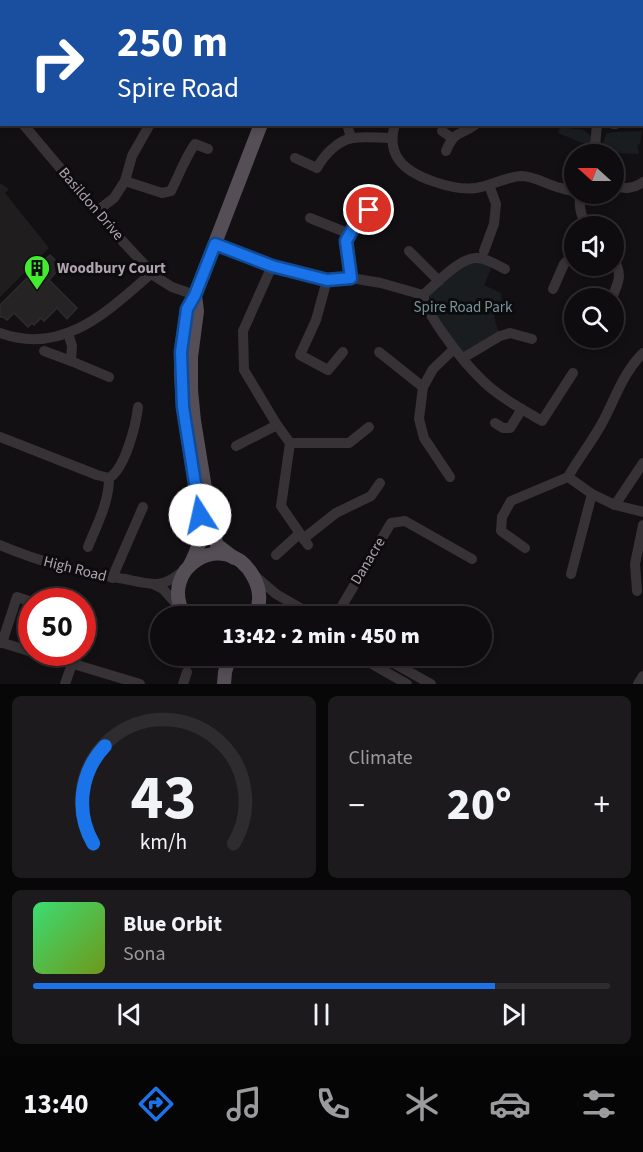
<!DOCTYPE html>
<html lang="en">
<head>
<meta charset="utf-8">
<style>
	body { margin:0; font-family:"Source Sans 3",sans-serif; background:#1c1a1c; color:#f1f3f6; height:100vh; display:flex; flex-direction:column; font-size:22px; white-space:nowrap }
	* { box-sizing:border-box; margin:0 }
	p { font-size:20px; color:#9b9b9e }
	.icon { flex:none; width:33px; height:33px; fill:none; stroke:currentColor; stroke-width:2; stroke-linecap:round; stroke-linejoin:round }
	.map { position:relative; height:684px; overflow:hidden }
	.drawer { display:flex; flex-direction:column; gap:12px; padding:12px; background:#080708; flex:1 }
	.drawer>* { flex:none }
	.banner { position:absolute; left:0px; top:0px; width:644px; height:126px; box-shadow:0 3px 9px #0003,0 0 0 2px #2e2c2e; background:#1a4fa0; color:#fff; overflow:hidden }
	.needle { width:39px; rotate:291deg }
	.tools { position:absolute; left:564px; top:144px; display:grid; gap:12px }
	.tools a { display:grid; place-items:center; width:60px; height:60px; border-radius:50%; background:#0e0c0e; box-shadow:0 3px 9px #0003,0 0 0 2px #2e2c2e; font-size:30px }
	.speed { position:absolute; left:18px; top:588px; display:flex; gap:12px; font-size:30px; font-weight:700; text-align:center }
	.speed>* { display:grid; place-content:center; width:78px; height:78px; border-radius:50%; background:#0e0c0e; box-shadow:0 3px 9px #0003,0 0 0 2px #2e2c2e; line-height:1 }
	.speed .limit { border:9px solid #d22; background:#fff; color:#111 }
	.pin { position:absolute; display:grid; place-items:center; width:51px; height:51px; color:#fff; margin:-26px; border:3px solid #fff; border-radius:50%; box-shadow:0 2px 6px #0007 }
	.me { position:absolute; width:66px; margin:-33px; rotate:350deg; stroke-linejoin:round; filter:drop-shadow(0 0 4px #0008) }
	.turn { display:flex; align-items:center; gap:21px; height:126px; padding:0 18px; font-size:27px }
	.turn .icon { width:78px; height:78px; stroke-width:2.5 }
	.turn b { display:block; font-size:42px; line-height:51px }
	.big { font-size:45px; font-weight:800; line-height:1.1 }
	.drawer .tile { flex:1; display:flex; flex-direction:column; justify-content:center; gap:9px; min-width:0; padding:0 21px; border-radius:9px; background:#1c1a1c }
	.drawer .dial { align-items:center; gap:0 }
	.dial svg { height:156px; overflow:visible; fill:none; stroke:#2e2c2e; stroke-width:7; stroke-linecap:round; text-anchor:middle }
	.dial text { fill:#f1f3f6; stroke:none }
	.song { display:flex; align-items:center; gap:18px }
	.cover { width:72px; height:72px; border-radius:9px; background:linear-gradient(135deg,hsl(140 70% 55%),hsl(80 70% 35%)) }
	.played { height:6px; border-radius:3px; background:linear-gradient(90deg,#1a73e8 80%,#2e2c2e 80%) }
	.keys { display:flex; justify-content:space-around; direction:ltr }
	.heat { display:flex; justify-content:space-between; align-items:center; font-size:33px; direction:ltr }
	.drawer .tiles { flex:1; display:grid; gap:12px; grid-template-columns:1fr 1fr }
	.tile:last-child { grid-column:span 2 }
	.trip { position:absolute; left:150px; top:606px; width:342px; height:60px; border-radius:30px; background:#0e0c0e; box-shadow:0 3px 9px #0003,0 0 0 2px #2e2c2e; font-weight:800; line-height:60px; text-align:center }
	.tabs { display:flex; height:96px; justify-content:space-around; align-items:center; background:#060506; color:#9b9b9e }
	.tabs .icon { width:42px; height:42px }
	.tabs .current { color:#1a73e8 }
	.tabs b { font-size:27px; color:#f1f3f6 }
	.map>svg:first-child { display:block }
	.built { fill:#1f1d1e }
	.green { fill:#1a1d1f }
	.building { fill:#262325; stroke:#2e2b2d; stroke-width:1.5 }
	.lines { fill:none; stroke-linecap:round; stroke-linejoin:round }
	.minor { stroke:#373236; stroke-width:10 }
	.major { stroke:#564e56; stroke-width:14 }
	.route-casing { stroke:#114b97; stroke-width:15 }
	.route { stroke:#1a73e8; stroke-width:10 }
	.labels { text-anchor:middle; dominant-baseline:central; stroke-width:6; stroke-linejoin:round; paint-order:stroke }
	.street-label { font-size:15px; fill:#b1a2b2; stroke:#0d0c0d }
	.poi-label { font-size:15px; font-weight:bold; fill:#b1a2b2; stroke:#0d0c0d; text-anchor:start }
	.park-label { font-size:15px; fill:#79939d; stroke:#0d0c0d }
</style>
</head>
<body>
<div class="map">
<svg width="643" height="684" viewBox="0 0 643 684">
	<rect width="100%" height="100%" fill="#121012"/>
	<g class="built">
		<polygon points="322,0 587,0 587,2 323,2"/>
		<polygon points="0,183 9,189 5,193 49,248 0,297"/>
	</g>
	<g class="green">
		<polygon points="560,127 584,130 592,137 592,147 558,133"/>
		<polygon points="642,131 640,144 637,145 639,154 615,153 605,149 601,149 606,134 613,132"/>
		<polygon points="465,260 490,265 491,269 484,285 501,293 502,305 494,317 500,336 463,358 423,295"/>
	</g>
	<polygon class="building" points="50,255 59,264 57,267 59,269 49,280 77,308 67,319 57,308 44,321 41,318 34,325 32,323 28,327 14,313 7,320 3,317 0,317 0,305"/>
	<g class="lines">
		<g class="minor">
			<polyline points="97,2 97,0"/>
			<polyline points="195,2 195,0"/>
			<polyline points="276,2 276,0"/>
			<polyline points="628,2 628,0"/>
			<polyline points="642,36 643,36"/>
			<polyline points="0,98 2,99"/>
			<polyline points="642,121 643,120"/>
			<polyline points="23,124 114,232 156,277 172,287 195,295"/>
			<polyline points="347,124 351,138"/>
			<path d="M 395,124 C 391,137 391,149 399,160 C 412,178 455,191 476,188 C 491,186 505,177 521,176 C 535,176 547,185 561,188 C 565,190 570,190 574,191"/>
			<polyline points="613,124 616,124"/>
			<polyline points="442,131 452,138"/>
			<path d="M 446,151 C 455,129 461,136 476,124"/>
			<polyline points="592,154 595,147 597,124"/>
			<path d="M 295,158 L 317,168 C 324,155 338,140 353,138 C 366,136 380,138 392,138"/>
			<path d="M 125,181 L 162,193 L 171,191 C 179,175 185,158 195,144 L 208,149"/>
			<path d="M 614,186 C 625,189 633,189 643,182"/>
			<path d="M 580,194 C 579,206 580,216 588,226"/>
			<polyline points="97,211 114,198 125,181 132,156 150,124"/>
			<polyline points="310,218 350,234"/>
			<path d="M 215,244 L 272,266 L 327,280 L 351,278 L 381,283 L 423,295 C 436,284 461,256 478,258 C 488,259 497,265 505,269"/>
			<polyline points="409,251 439,281"/>
			<polyline points="484,251 494,224 496,204 489,185"/>
			<polyline points="272,266 243,331 244,370 277,425 290,443 349,443 369,427"/>
			<polyline points="351,278 347,241 356,223 381,196"/>
			<polyline points="327,280 316,320 300,355 328,370 343,352"/>
			<polyline points="553,289 564,264 574,254"/>
			<path d="M 423,295 C 426,309 434,320 442,332 C 454,349 468,367 484,382 C 501,398 522,409 542,421 L 573,373"/>
			<path d="M 612,298 C 618,283 623,275 614,260"/>
			<path d="M 0,333 C 63,356 108,311 152,273"/>
			<polyline points="44,351 71,361 72,346 68,333"/>
			<polyline points="379,352 423,387"/>
			<polyline points="463,358 500,336 510,333 532,339"/>
			<polyline points="71,361 109,377"/>
			<polyline points="495,423 503,428 510,428 522,409"/>
			<path d="M 0,437 L 97,475 L 109,478 C 125,469 136,425 138,407"/>
			<polyline points="290,443 281,506 308,545"/>
			<polyline points="236,446 277,425"/>
			<polyline points="450,477 424,438 419,419 423,387 433,369 454,349"/>
			<path d="M 568,477 C 578,459 591,443 601,425 C 614,402 623,372 643,353"/>
			<polyline points="615,505 643,463"/>
			<polyline points="303,539 336,513 371,496 380,483"/>
			<path d="M 0,545 C 40,562 82,573 125,579 C 135,581 146,584 157,584 C 168,583 177,576 186,569"/>
			<path d="M 88,547 C 97,524 109,503 109,478"/>
			<polyline points="525,548 501,531 502,517 511,501 568,477 592,494 615,505 643,512"/>
			<polyline points="276,555 299,534"/>
			<polyline points="571,574 592,494"/>
			<polyline points="254,575 276,594 314,616"/>
			<polyline points="112,578 143,507"/>
			<polyline points="153,584 163,589 179,607"/>
			<polyline points="637,591 635,564 643,525"/>
			<polyline points="268,616 273,616"/>
			<polyline points="336,616 391,523 405,521 472,559"/>
			<polyline points="0,642 32,652"/>
			<polyline points="2,643 17,597 32,602"/>
			<polyline points="34,652 140,684"/>
			<polyline points="358,656 407,684"/>
			<polyline points="381,656 431,684"/>
			<polyline points="65,684 72,664"/>
			<polyline points="183,684 187,672"/>
			<polyline points="638,684 643,676"/>
		</g>
		<g class="major">
			<polyline points="310,2 310,0"/>
			<polyline points="195,295 197,311 191,357 191,390 194,421 212,531 217,545 234,558"/>
			<path d="M 190,565 C 197,552 201,541 202,526 L 183,407 L 181,374 L 181,352 L 187,309 L 195,295 L 261,124"/>
			<path d="M 185,616 C 156,569 225,526 253,576 C 261,590 261,603 255,616"/>
			<polyline points="224,684 225,672 230,656"/>
		</g>
	</g>
	<g class="lines">
		<g class="route-casing">
			<polyline id="route" points="200,515 183,407 181,352 187,309 195,295 215,244 272,266 327,280 351,278 346,241 356,223 369,210"/>
		</g>
		<use href="#route" class="route"/>
	</g>
	<defs>
		<g id="building-pin" transform="scale(1.35)"><path d="M0 17L-7.5 6A9.5 9.5 0 1 1 7.5 6Z" fill="#42ec2e" stroke="#0d0c0d"/><path d="M-4-6H4V6H1V3H-1V6H-4ZM-2.5-4.3h1.7v1.8h-1.7ZM.8-4.3h1.7v1.8H.8ZM-2.5-1h1.7V.8h-1.7ZM.8-1h1.7V.8H.8Z" fill="#111"/></g>
	</defs>
	<g fill-rule="evenodd">
		<use href="#building-pin" x="37" y="268"/>
	</g>
	<g class="labels">
		<g class="street-label">
			<text transform="translate(91 204) rotate(49)">Basildon Drive</text>
			<text transform="translate(368 561) rotate(-59)">Danacre</text>
			<text transform="translate(75 569) rotate(14)">High Road</text>
		</g>
		<g class="poi-label">
			<text x="57" y="268">Woodbury Court</text>
		</g>
		<g class="park-label">
			<text x="463" y="307">Spire Road Park</text>
		</g>
	</g>
</svg>
<div class="tools">
<a><svg class="needle" viewBox="-14 -14 28 28"><path d="M0-13l5 13h-10z" fill="#e53935"/><path d="M0 13l5-13h-10z" fill="#9b9b9e"/></svg></a>
<a><svg class="icon" aria-label="sound" viewBox="0 0 24 24"><path d="M4 9h4l5-4v14l-5-4H4zM17 9q2 3 0 6"/></svg></a>
<a><svg class="icon" aria-label="search" viewBox="0 0 24 24"><circle cx="10" cy="10" r="6"/><path d="M15 15l6 6"/></svg></a>
</div>
<div class="speed"><div class="limit">50</div></div>
<div class="pin" style="left:369px;top:210px;background:#d93025"><svg class="icon" aria-label="arrive" viewBox="0 0 24 24"><path d="M6 21V4h12l-3 4 3 4H6"/></svg></div>
<svg class="me" style="left:200px;top:515px" viewBox="-20 -20 40 40"><circle r="19" fill="#fff"/><path d="M0-13L10 11 0 6-10 11z" fill="#1a73e8"/></svg>
<div class="trip">13:42 · 2 min · 450 m</div>
<div class="banner">
<div class="turn"><svg class="icon" aria-label="right" viewBox="0 0 24 24"><path d="M7 20v-9h11M14 6l5 5-5 5"/></svg><div><b>250 m</b>Spire Road</div></div>
</div>
</div>
<section class="drawer">
<div class="tiles">
<div class="tile dial"><svg viewBox="0 0 100 80">
<path d="M14 69A42 42 0 1 1 86 69"/>
<path d="M14 69A42 42 0 0 1 20 19" stroke="#1a73e8"/>
<text x="50" y="56" font-size="32" font-weight="700">43</text>
<text x="50" y="72" font-size="11">km/h</text>
</svg></div>
<div class="tile"><p>Climate</p>
<div class="heat"><a>−</a><b class="big">20°</b><a>+</a></div>
</div>
<div class="tile">
<div class="song"><i class="cover"></i><div><b>Blue Orbit</b><p>Sona</p></div></div>
<div class="played"></div>
<div class="keys"><svg class="icon" aria-label="previous" viewBox="0 0 24 24"><path d="M18 5L8 12l10 7zM5 5v14"/></svg><svg class="icon" aria-label="pause" viewBox="0 0 24 24"><path d="M8 5v14M16 5v14"/></svg><svg class="icon" aria-label="next" viewBox="0 0 24 24"><path d="M6 5l10 7-10 7zM19 5v14"/></svg></div>
</div>
</div>
</section>
<nav class="tabs">
<b>13:40</b>
<svg class="icon current" aria-label="directions" viewBox="0 0 24 24"><path d="M12 3l9 9-9 9-9-9zM9 14v-3h6M13 9l2 2-2 2"/></svg>
<svg class="icon" aria-label="music" viewBox="0 0 24 24"><path d="M9 18V5l10-2v13"/><circle cx="6" cy="18" r="3"/><circle cx="16" cy="16" r="3"/></svg>
<svg class="icon" aria-label="phone" viewBox="0 0 24 24"><path d="M5 4h4l2 5-3 2q2 4 5 5l2-3 5 2v4C11 20 4 13 5 4z"/></svg>
<svg class="icon" aria-label="climate" viewBox="0 0 24 24"><path d="M12 3v18M4 7l16 10M4 17L20 7"/></svg>
<svg class="icon" aria-label="car" viewBox="0 0 24 24"><path d="M5 17H2v-5l4-1 3-4h7l3 4 3 1v5h-3M9 17h6M6 11h13"/><circle cx="7" cy="17" r="2"/><circle cx="17" cy="17" r="2"/></svg>
<svg class="icon" aria-label="filters" viewBox="0 0 24 24"><path d="M4 7h16M4 17h16"/><circle cx="9" cy="7" r="2"/><circle cx="15" cy="17" r="2"/></svg>
</nav>
</body>
</html>
